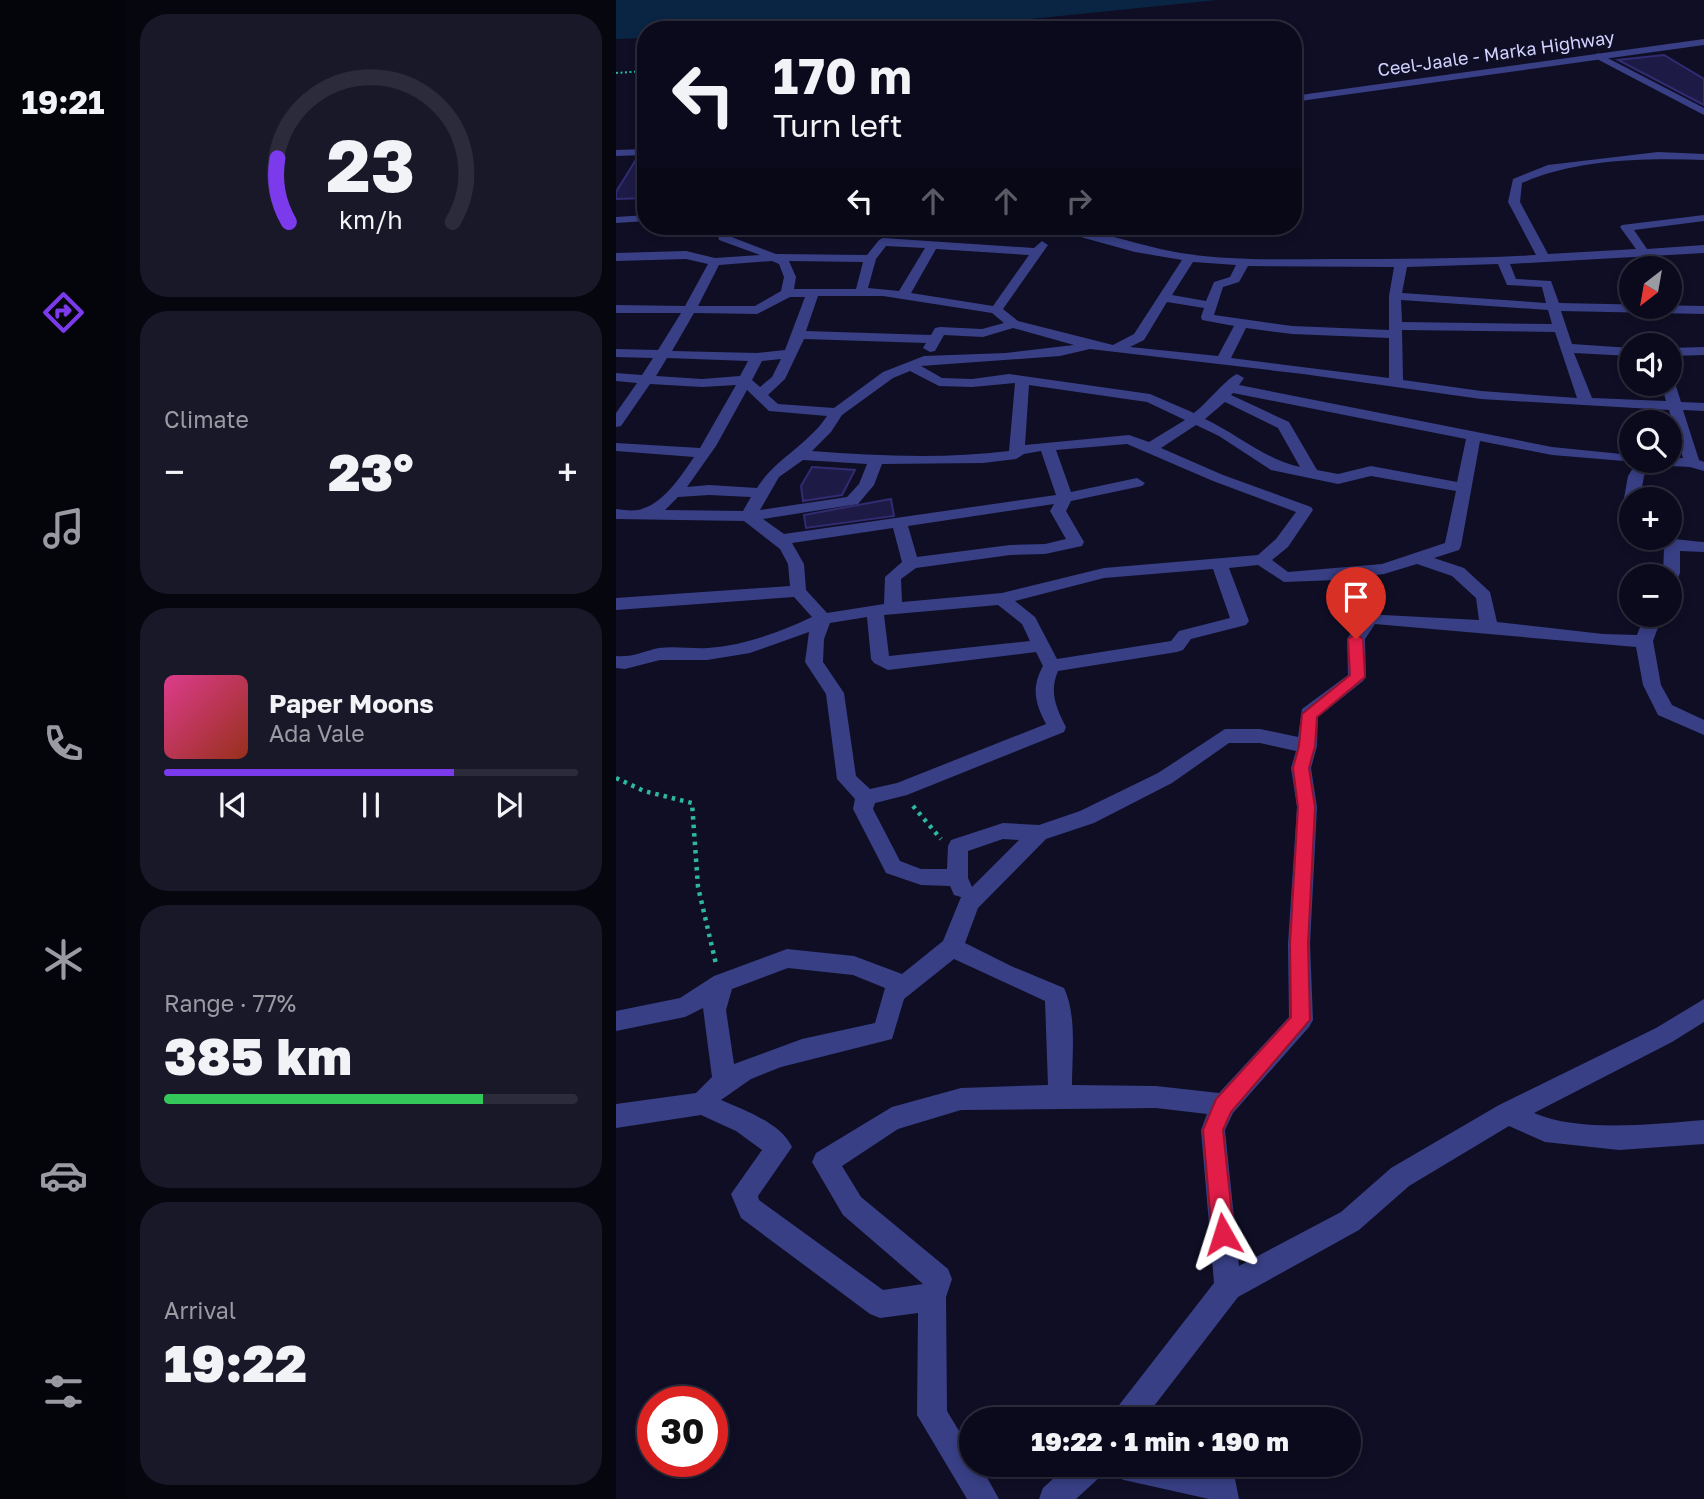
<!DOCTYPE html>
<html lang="en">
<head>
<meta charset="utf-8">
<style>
	body { margin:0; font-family:"Golos Text",sans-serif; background:#191829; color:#f1f3f6; height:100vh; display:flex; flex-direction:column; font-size:26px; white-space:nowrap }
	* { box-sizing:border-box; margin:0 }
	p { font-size:23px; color:#9a9aa3 }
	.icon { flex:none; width:38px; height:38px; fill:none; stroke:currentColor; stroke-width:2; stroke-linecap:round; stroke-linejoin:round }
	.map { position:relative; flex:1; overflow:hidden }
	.panel { display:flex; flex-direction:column; gap:14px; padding:14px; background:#06060f; width:490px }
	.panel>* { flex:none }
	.top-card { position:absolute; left:21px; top:21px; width:665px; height:214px; border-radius:28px; box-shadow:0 4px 10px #0003,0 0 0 2px #2b2b3b; background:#0b0a1c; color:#f1f3f6; overflow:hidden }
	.needle { width:46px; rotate:211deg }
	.controls { position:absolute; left:1003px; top:256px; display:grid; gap:14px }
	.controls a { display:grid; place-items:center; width:63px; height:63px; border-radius:50%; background:#0b0a1c; box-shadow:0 4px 10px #0003,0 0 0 2px #2b2b3b; font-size:35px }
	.speed { position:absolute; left:21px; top:1386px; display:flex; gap:14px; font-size:35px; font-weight:700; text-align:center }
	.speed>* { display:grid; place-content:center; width:91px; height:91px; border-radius:50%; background:#0b0a1c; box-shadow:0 4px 10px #0003,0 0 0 2px #2b2b3b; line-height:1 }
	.speed .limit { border:10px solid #d22; background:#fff; color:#111 }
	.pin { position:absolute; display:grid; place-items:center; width:60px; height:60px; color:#fff; margin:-72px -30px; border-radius:50% 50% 50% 0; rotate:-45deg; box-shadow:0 0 7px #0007 }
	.pin .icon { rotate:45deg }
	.me { position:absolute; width:77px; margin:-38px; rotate:354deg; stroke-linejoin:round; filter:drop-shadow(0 0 5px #0008) }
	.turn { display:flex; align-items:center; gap:24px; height:147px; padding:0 21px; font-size:32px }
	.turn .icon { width:91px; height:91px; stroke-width:2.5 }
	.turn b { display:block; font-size:49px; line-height:60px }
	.lanes { display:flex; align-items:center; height:66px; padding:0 21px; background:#0003; justify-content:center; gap:35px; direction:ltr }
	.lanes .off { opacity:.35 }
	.big { font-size:52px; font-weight:800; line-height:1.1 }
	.panel .widget { flex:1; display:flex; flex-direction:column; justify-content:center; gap:10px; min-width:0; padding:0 24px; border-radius:28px; background:#191829 }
	.panel .dial { align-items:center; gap:0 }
	.dial svg { height:182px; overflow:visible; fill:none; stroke:#2b2b3b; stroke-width:7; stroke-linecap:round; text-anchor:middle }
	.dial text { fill:#f1f3f6; stroke:none }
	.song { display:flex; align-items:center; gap:21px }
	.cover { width:84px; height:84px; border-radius:10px; background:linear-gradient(135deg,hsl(330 70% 55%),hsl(10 70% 35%)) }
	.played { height:7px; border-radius:4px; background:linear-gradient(90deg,#7c3aed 70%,#2b2b3b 70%) }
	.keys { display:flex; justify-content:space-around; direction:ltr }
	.heat { display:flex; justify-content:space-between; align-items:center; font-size:38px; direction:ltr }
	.charge { height:10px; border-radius:5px; background:linear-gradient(90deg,#34c759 77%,#2b2b3b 0) }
	.trip { position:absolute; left:343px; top:1407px; width:402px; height:70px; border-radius:35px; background:#0b0a1c; box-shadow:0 4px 10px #0003,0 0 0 2px #2b2b3b; font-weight:800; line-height:70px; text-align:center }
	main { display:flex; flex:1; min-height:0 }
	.tabs { display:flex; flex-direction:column; width:126px; justify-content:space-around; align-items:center; background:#04040b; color:#9a9aa3 }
	.tabs .icon { width:49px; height:49px }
	.tabs .selected { color:#7c3aed }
	.tabs b { font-size:32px; color:#f1f3f6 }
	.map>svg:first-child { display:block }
	.water { fill:#092543 }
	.building { fill:#1e1a46; stroke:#312c72; stroke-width:2 }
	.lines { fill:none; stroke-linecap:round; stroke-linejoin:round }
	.path-far2 { stroke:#2db89f; stroke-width:2; stroke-dasharray:2 2.5; stroke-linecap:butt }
	.path-far1 { stroke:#2db89f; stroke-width:3.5; stroke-dasharray:2.5 4.5; stroke-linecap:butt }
	.path { stroke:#2db89f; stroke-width:4.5; stroke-dasharray:3.5 5; stroke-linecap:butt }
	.minor { fill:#383f85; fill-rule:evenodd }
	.tertiary { fill:#383f85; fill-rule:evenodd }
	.route { fill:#e11d48; stroke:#92132f; stroke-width:2 }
	.labels { text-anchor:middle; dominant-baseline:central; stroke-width:7; stroke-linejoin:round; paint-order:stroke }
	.far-street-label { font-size:18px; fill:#d2d2ff; stroke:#0f0e25 }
</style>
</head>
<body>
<main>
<nav class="tabs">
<b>19:21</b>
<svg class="icon selected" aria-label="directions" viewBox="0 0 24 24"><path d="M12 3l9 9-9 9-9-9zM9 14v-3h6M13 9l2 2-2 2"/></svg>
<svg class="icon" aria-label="music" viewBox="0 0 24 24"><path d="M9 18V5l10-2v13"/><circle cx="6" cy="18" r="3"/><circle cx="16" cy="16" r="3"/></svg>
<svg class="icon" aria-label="phone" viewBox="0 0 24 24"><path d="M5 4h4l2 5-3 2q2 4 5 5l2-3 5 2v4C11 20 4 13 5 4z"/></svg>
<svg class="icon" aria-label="climate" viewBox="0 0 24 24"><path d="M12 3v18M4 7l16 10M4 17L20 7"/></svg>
<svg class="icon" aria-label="car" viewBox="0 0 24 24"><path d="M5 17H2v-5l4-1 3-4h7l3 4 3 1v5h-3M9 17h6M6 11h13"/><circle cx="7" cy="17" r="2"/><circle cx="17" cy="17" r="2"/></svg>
<svg class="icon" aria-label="filters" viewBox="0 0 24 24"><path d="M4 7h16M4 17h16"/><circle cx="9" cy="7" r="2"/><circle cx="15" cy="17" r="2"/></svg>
</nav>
<section class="panel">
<div class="widget dial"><svg viewBox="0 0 100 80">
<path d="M14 69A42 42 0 1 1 86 69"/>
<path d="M14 69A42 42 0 0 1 9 41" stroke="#7c3aed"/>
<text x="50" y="56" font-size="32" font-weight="700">23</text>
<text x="50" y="72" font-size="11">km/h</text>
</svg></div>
<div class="widget"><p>Climate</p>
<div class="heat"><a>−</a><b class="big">23°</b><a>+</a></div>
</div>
<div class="widget">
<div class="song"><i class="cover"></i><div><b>Paper Moons</b><p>Ada Vale</p></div></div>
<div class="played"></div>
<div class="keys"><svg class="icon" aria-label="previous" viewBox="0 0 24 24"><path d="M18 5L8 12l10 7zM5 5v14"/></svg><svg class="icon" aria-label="pause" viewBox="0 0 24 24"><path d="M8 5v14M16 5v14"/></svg><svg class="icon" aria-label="next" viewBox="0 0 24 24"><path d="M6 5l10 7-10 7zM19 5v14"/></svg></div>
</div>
<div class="widget"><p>Range · 77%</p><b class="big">385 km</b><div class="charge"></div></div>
<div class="widget"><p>Arrival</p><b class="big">19:22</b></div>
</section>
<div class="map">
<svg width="1088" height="1499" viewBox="0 0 1088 1499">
	<rect width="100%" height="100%" fill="#0f0e25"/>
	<polygon class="water" points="0,0 601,0 375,23 301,27 30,30 30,38 0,39"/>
	<g class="building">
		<polygon points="1048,55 1088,79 1088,105 1002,60"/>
		<polygon points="21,158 30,158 30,198 0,199 0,192"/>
		<polygon points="196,467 239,470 226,495 187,501 185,486"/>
		<polygon points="275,499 278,516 190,528 188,515"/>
	</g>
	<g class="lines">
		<polyline class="path-far2" points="0,73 30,71"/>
		<polyline class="path-far1" points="734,589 746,604"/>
		<g class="path">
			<polyline points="0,778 28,791 76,803 82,887 100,964"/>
			<polyline points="297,806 325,839"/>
		</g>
		<g class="minor">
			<polygon points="982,53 1088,108 1088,115 979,58 977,56"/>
			<path d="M 1042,152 L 1088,154 L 1088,160 C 1029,158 961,159 906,183 L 904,202 L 932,254 L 1020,249 L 1004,227 L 1006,225 L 1088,215 L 1088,221 L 1018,230 L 1031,249 L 1088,245 L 1088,253 L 894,264 L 900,279 L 935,281 L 943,303 L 1088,306 L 1088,314 L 945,311 L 956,344 L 1015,348 L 1015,356 L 958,353 L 976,398 L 1050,401 L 1045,383 L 1054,383 L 1054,379 L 1059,383 L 1065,402 L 1088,403 L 1088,411 L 1067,410 L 1083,460 L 1088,462 L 1088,471 L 1074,467 L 1035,465 L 1028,476 L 1024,499 L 1015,499 L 1015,509 L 1007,504 L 1012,476 L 1022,460 L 1067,458 L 1053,410 L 865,399 L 687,374 L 474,349 L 444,356 L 305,366 L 326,378 L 356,379 L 393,374 L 534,394 L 578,413 C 590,404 611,378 621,374 L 628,378 L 623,385 L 936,447 L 1015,455 L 1015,460 L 1022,460 L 1020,462 L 936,455 L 864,441 L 845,546 L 843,550 L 818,558 L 848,568 L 874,592 L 881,622 L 987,634 L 1021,635 L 1029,614 L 1047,614 L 1037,641 L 1045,685 L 1056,705 L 1088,720 L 1088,735 L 1042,715 L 1027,685 L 1020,647 L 759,624 L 749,639 L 750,677 L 747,681 L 702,717 L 701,746 L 695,768 L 701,807 L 694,944 L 697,1020 L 693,1027 L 617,1113 L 609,1130 L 623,1266 L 725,1212 L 775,1168 L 883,1105 L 1040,1028 L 1088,999 L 1088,1022 L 1056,1042 L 918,1113 C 964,1133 1038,1124 1088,1120 L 1088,1144 L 1003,1150 L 929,1142 L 893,1126 L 793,1186 L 743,1230 L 622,1297 L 528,1419 L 495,1419 L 500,1409 L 598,1283 L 585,1130 L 591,1114 L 540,1108 L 345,1110 L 282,1129 L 226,1166 L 245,1197 L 332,1269 L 336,1279 L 330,1297 L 331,1411 L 355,1451 L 355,1465 L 364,1465 L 383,1499 L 351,1499 L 301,1415 L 302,1313 L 264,1318 L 254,1314 L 125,1218 L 115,1194 L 146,1150 L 120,1131 L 85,1115 L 0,1128 L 0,1104 L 80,1093 L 96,1077 L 87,1008 L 69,1017 L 0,1031 L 0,1011 L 64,998 L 98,976 L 171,949 L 238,956 L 286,974 L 327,941 L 345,897 L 338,895 L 334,886 L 305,885 L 270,873 L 237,809 L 239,799 L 221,779 L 210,694 L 189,662 L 193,632 L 134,653 L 91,660 L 44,660 L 9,669 L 0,668 L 0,656 C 15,658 28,651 43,648 C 59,646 76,649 92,648 C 129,645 162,633 196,617 L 178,597 L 0,610 L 0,598 L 174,586 L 172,564 L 164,549 L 128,521 L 0,519 L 0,509 C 7,510 16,511 22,510 C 47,505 65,476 78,457 L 0,451 L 0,443 L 84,448 L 120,385 L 86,387 L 34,384 L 5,426 L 0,427 L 0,413 L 21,383 L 0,381 L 0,373 L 26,375 L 37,358 L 0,357 L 0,349 L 42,350 L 65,313 L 0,313 L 0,305 L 69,306 L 92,264 L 70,259 L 0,261 L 0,253 L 70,251 L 99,258 L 144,255 L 103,240 L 101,226 L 113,226 L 113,236 L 160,254 L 251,255 L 263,240 L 267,238 L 418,248 L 426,241 L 432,245 L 387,309 L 402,321 L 497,345 L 518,334 L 566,260 L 519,252 L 432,228 L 430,226 C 476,226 525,248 572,254 C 620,261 668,259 716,259 C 784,259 852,259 920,255 L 892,202 L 897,179 L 932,165 ZM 270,246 L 309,248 L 283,291 L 252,288 L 260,259 ZM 320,249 L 413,255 L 377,306 L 295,293 ZM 156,261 L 163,264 L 168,277 L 165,291 L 139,306 L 82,306 L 103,265 ZM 173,261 L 247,262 L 240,289 L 178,289 L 180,277 ZM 577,262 L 620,265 L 614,277 L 598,282 L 590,301 L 556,295 ZM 882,264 L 891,285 L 926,287 L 930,303 L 786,293 L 791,267 ZM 632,266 L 778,267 L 773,296 L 773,330 L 676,326 L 598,315 L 607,287 L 623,282 ZM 202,296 L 267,296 L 376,313 L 388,323 L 366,329 L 324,327 L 319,328 L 315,335 L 190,331 ZM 174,297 L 189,297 L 169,350 L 141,353 L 56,351 L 78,313 L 141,314 ZM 785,300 L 932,310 L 936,324 L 786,322 ZM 551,302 L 588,308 L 585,317 L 586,320 L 618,326 L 602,356 L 514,347 L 528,340 ZM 397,328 L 458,345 L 390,353 L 308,356 L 267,372 L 218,408 L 162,404 L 152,395 L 169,379 L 188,339 L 310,343 L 307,348 L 314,352 L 319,351 L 328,335 L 367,337 ZM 630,328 L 676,334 L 773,338 L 773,378 L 615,358 ZM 786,330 L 939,332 L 961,398 L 865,391 L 787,380 ZM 51,358 L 132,361 L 124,376 L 86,379 L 40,376 ZM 165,359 L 156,377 L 144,387 L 136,380 L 146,361 ZM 294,371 L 323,386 L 356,387 L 399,383 L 393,451 C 328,459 261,456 196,451 L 215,432 L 226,415 L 277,378 ZM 413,385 L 531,402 L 569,420 L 533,442 L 513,435 L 409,445 ZM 131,390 L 153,411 L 211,416 C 192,445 159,459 141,488 L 93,485 L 71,487 L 100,446 ZM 617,393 L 850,439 L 841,482 L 755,466 L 722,474 L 701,470 L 673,422 L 615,395 ZM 609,402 L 662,428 L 684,467 C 650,460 621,434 589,419 ZM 580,425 L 603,436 L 655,470 L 722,484 L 755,476 L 840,491 L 829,543 L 766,564 L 672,572 L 656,560 L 672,547 L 697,510 L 695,507 L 607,475 L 545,448 ZM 511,444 L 597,481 L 680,512 L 660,539 L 642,555 L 488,568 L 386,593 L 286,602 L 285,579 L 300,568 L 394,555 L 429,554 L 466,546 L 468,542 L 450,511 L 455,501 L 526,486 L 529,483 L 521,478 L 455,492 L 440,450 ZM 425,451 L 440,495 L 168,534 L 147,519 L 242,504 L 258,485 L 266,464 L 367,463 L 400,459 L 408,454 ZM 187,460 L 251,464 L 243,484 L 231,497 L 144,510 L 163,477 ZM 93,495 L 135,497 L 127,511 L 49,510 L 62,497 ZM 438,504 L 434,511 L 450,539 L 429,544 L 394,545 L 301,557 L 292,526 ZM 277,528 L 286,562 L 269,577 L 268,604 L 211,613 L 190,590 L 188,564 L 176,543 ZM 801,564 L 836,576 L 860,598 L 863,620 L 748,614 L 731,639 L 732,675 L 686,709 L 682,737 L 644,729 L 609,729 L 542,773 L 464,811 L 423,825 L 387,823 L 335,840 L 332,846 L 331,869 L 305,869 L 284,861 L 257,809 L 259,803 L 291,795 L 448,732 L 450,727 C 440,708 433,692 442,671 L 561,652 L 567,650 L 575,639 L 630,625 L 633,621 L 613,568 L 642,565 L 668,582 L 721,580 L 768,574 ZM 597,569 L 614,618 L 563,631 L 555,641 L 441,659 L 419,617 L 399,601 L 488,578 ZM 382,605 L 406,624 L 414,641 L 273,656 L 268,615 ZM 251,617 L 255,659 L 258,663 L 272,670 L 420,652 L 427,666 C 415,688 419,703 430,724 L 281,783 L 254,789 L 240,776 L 228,693 L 207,662 L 208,639 L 214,623 ZM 613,743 L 644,743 L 680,751 L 675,768 L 681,807 L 672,944 L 673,1017 L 603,1093 L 540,1086 L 456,1085 C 456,1055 461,1015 448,988 L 395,966 L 349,943 L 362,908 L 430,839 L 478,823 L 556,783 ZM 387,839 L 403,840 L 356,887 L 352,878 L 352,851 ZM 338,959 L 429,1001 L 432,1085 L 345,1088 L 276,1107 L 200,1153 L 196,1162 L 227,1215 L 307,1284 L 267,1290 L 143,1200 L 142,1196 L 176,1147 C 165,1123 128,1110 105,1100 L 135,1079 L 165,1067 L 276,1039 L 288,999 ZM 172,968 L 237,975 L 269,988 L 259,1023 L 186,1039 L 118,1064 L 110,1010 L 116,989 Z"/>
			<polygon points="30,215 30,221 0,223 0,217"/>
			<polygon points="1088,347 1088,355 1054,356 1054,348"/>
			<path d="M 1034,537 C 1053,537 1069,541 1088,542 L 1088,552 L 1064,551 L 1064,573 L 1060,583 L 1054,584 L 1054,576 L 1047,576 L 1048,547 Z"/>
			<polygon points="452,1465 489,1465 485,1476 460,1499 423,1499 427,1488"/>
			<path d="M 493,1465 C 533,1463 580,1459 618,1474 L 623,1499 L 593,1499 L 508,1480 L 497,1476 Z"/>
		</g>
		<g class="tertiary">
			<polygon points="1088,39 1088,45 677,102 677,96"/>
			<polygon points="30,149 30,155 0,156 0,150"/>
		</g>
	</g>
	<polygon class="route" points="740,634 747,639 749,677 701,717 699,746 693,768 699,807 692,944 694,1020 615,1112 607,1130 618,1234 615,1242 607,1245 599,1242 596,1234 587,1130 600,1099 675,1017 674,944 682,807 677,768 683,746 686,714 734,675 732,639"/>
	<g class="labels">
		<g class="far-street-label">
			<text transform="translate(880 53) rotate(-8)">Ceel-Jaale - Marka Highway</text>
		</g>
	</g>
</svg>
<div class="controls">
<a><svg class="needle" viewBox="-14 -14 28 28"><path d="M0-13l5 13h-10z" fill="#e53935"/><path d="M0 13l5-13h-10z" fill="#9a9aa3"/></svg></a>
<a><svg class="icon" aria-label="sound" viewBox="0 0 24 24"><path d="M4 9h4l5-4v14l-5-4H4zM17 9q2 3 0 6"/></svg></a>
<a><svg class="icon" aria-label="search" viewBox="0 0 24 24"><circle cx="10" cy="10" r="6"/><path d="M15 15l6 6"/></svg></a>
<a>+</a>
<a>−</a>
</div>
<div class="speed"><div class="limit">30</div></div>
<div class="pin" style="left:740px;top:639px;background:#d93025"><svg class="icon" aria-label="arrive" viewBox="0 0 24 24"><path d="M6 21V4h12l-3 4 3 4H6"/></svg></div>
<svg class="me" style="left:607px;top:1234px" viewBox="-20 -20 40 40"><path d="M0-17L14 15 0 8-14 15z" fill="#e11d48" stroke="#fff" stroke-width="4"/></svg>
<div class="trip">19:22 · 1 min · 190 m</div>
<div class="top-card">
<div class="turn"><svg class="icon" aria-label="left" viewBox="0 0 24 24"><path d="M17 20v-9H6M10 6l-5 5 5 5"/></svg><div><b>170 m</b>Turn left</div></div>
<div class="lanes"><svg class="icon" aria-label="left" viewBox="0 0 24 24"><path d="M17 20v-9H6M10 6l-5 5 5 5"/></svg><svg class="icon off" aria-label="ahead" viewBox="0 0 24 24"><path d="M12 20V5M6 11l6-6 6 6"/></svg><svg class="icon off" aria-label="ahead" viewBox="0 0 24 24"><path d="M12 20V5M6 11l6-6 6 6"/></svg><svg class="icon off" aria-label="right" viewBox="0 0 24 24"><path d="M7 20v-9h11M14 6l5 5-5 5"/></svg></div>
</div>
</div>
</main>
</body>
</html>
